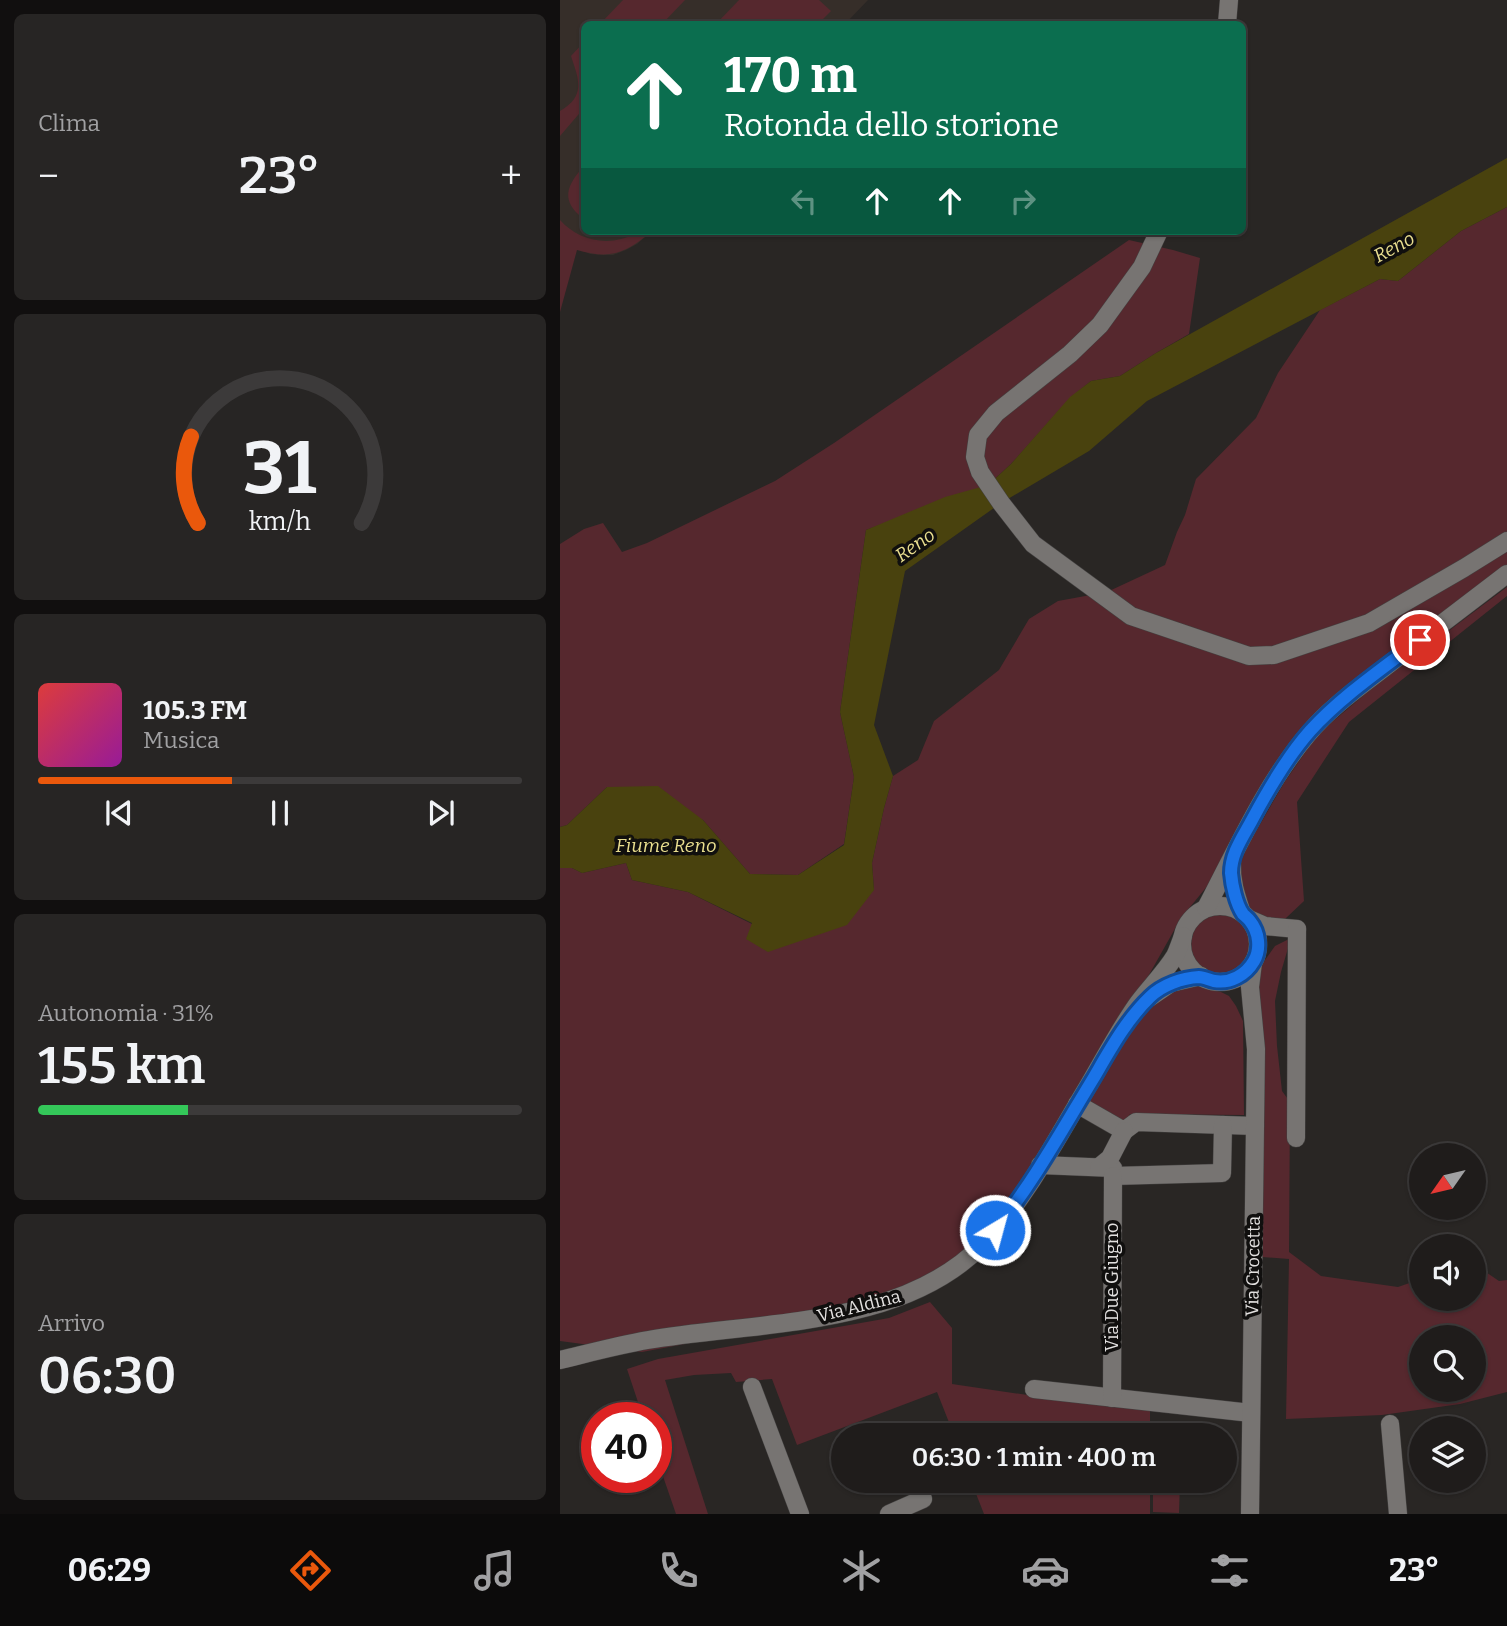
<!DOCTYPE html>
<html lang="it">
<head>
<meta charset="utf-8">
<style>
	body { margin:0; font-family:Bitter,serif; background:#272524; color:#f1f3f6; height:100vh; display:flex; flex-direction:column; font-size:26px; white-space:nowrap }
	* { box-sizing:border-box; margin:0 }
	p { font-size:23px; color:#a1a1a3 }
	.icon { flex:none; width:38px; height:38px; fill:none; stroke:currentColor; stroke-width:2; stroke-linecap:round; stroke-linejoin:round }
	.map { position:relative; flex:1; overflow:hidden }
	.details { display:flex; flex-direction:column; gap:14px; padding:14px; background:#110f0f; width:560px }
	.details>* { flex:none }
	.banner { position:absolute; left:21px; top:21px; width:665px; height:214px; border-radius:10px; box-shadow:0 2px 5px #0004,0 0 0 2px #3c3a3a; background:#0b6e4f; color:#fff; overflow:hidden }
	.needle { width:46px; rotate:236deg }
	.tools { position:absolute; left:849px; top:1143px; display:grid; gap:14px }
	.tools a { display:grid; place-items:center; width:77px; height:77px; border-radius:50%; background:#1f1c1b; box-shadow:0 2px 5px #0004,0 0 0 2px #3c3a3a; font-size:35px }
	.speed { position:absolute; left:21px; top:1402px; display:flex; gap:14px; font-size:35px; font-weight:700; text-align:center }
	.speed>* { display:grid; place-content:center; width:91px; height:91px; border-radius:50%; background:#1f1c1b; box-shadow:0 2px 5px #0004,0 0 0 2px #3c3a3a; line-height:1 }
	.speed .limit { border:10px solid #d22; background:#fff; color:#111 }
	.pin { position:absolute; display:grid; place-items:center; width:60px; height:60px; color:#fff; margin:-30px; border:4px solid #fff; border-radius:50%; box-shadow:0 2px 7px #0007 }
	.me { position:absolute; width:77px; margin:-38px; rotate:37deg; stroke-linejoin:round; filter:drop-shadow(0 0 5px #0008) }
	.turn { display:flex; align-items:center; gap:24px; height:147px; padding:0 28px; font-size:32px }
	.turn .icon { width:91px; height:91px; stroke-width:2.5 }
	.turn b { display:block; font-size:49px; line-height:60px }
	.lanes { display:flex; align-items:center; height:66px; padding:0 28px; background:#0003; justify-content:center; gap:35px; direction:ltr }
	.lanes .off { opacity:.35 }
	.big { font-size:52px; font-weight:600; line-height:1.1 }
	.details .widget { flex:1; display:flex; flex-direction:column; justify-content:center; gap:10px; min-width:0; padding:0 24px; border-radius:10px; background:#272524 }
	.details .dial { align-items:center; gap:0 }
	.dial svg { height:182px; overflow:visible; fill:none; stroke:#3c3a3a; stroke-width:7; stroke-linecap:round; text-anchor:middle }
	.dial text { fill:#f1f3f6; stroke:none }
	.song { display:flex; align-items:center; gap:21px }
	.cover { width:84px; height:84px; border-radius:10px; background:linear-gradient(135deg,hsl(0 70% 55%),hsl(300 70% 35%)) }
	.played { height:7px; border-radius:4px; background:linear-gradient(90deg,#ea580c 40%,#3c3a3a 40%) }
	.keys { display:flex; justify-content:space-around; direction:ltr }
	.heat { display:flex; justify-content:space-between; align-items:center; font-size:38px; direction:ltr }
	.charge { height:10px; border-radius:5px; background:linear-gradient(90deg,#34c759 31%,#3c3a3a 0) }
	.trip { position:absolute; left:271px; top:1423px; width:406px; height:70px; border-radius:35px; background:#1f1c1b; box-shadow:0 2px 5px #0004,0 0 0 2px #3c3a3a; font-weight:600; line-height:70px; text-align:center }
	.menu { display:flex; height:112px; justify-content:space-around; align-items:center; background:#0c0b0b; color:#a1a1a3 }
	.menu .icon { width:49px; height:49px }
	.menu .current { color:#ea580c }
	.menu b { font-size:32px; color:#f1f3f6 }
	main { display:flex; flex:1; min-height:0 }
	.map>svg:first-child { display:block }
	.built { fill:#362e29 }
	.green { fill:#56282e; fill-rule:evenodd }
	.water { fill:#49420e }
	.lines { fill:none; stroke-linecap:round; stroke-linejoin:round }
	.minor-casing { stroke:#434140; stroke-width:19 }
	.minor { stroke:#777472; stroke-width:18 }
	.route-casing { stroke:#114b97; stroke-width:18 }
	.route { stroke:#1a73e8; stroke-width:12 }
	.labels { text-anchor:middle; dominant-baseline:central; stroke-width:7; stroke-linejoin:round; paint-order:stroke }
	.street-label { font-size:18px; fill:#e3e1e0; stroke:#100f0e }
	.water-label { font-size:19px; font-style:italic; fill:#e9de8f; stroke:#100f0e }
</style>
</head>
<body>
<main>
<section class="details">
<div class="widget"><p>Clima</p>
<div class="heat"><a>−</a><b class="big">23°</b><a>+</a></div>
</div>
<div class="widget dial"><svg viewBox="0 0 100 80">
<path d="M14 69A42 42 0 1 1 86 69"/>
<path d="M14 69A42 42 0 0 1 11 31" stroke="#ea580c"/>
<text x="50" y="56" font-size="32" font-weight="700">31</text>
<text x="50" y="72" font-size="11">km/h</text>
</svg></div>
<div class="widget">
<div class="song"><i class="cover"></i><div><b>105.3 FM</b><p>Musica</p></div></div>
<div class="played"></div>
<div class="keys"><svg class="icon" aria-label="previous" viewBox="0 0 24 24"><path d="M18 5L8 12l10 7zM5 5v14"/></svg><svg class="icon" aria-label="pause" viewBox="0 0 24 24"><path d="M8 5v14M16 5v14"/></svg><svg class="icon" aria-label="next" viewBox="0 0 24 24"><path d="M6 5l10 7-10 7zM19 5v14"/></svg></div>
</div>
<div class="widget"><p>Autonomia · 31%</p><b class="big">155 km</b><div class="charge"></div></div>
<div class="widget"><p>Arrivo</p><b class="big">06:30</b></div>
</section>
<div class="map">
<svg width="947" height="1514" viewBox="0 0 947 1514">
	<rect width="100%" height="100%" fill="#292624"/>
	<polygon class="built" points="0,0 308,0 285,24 24,24 24,231 92,231 77,244 66,250 53,255 43,255 30,254 0,240"/>
	<g class="green">
		<polygon points="63,0 125,0 102,24 40,24"/>
		<polygon points="179,0 259,0 271,11 258,24 156,24"/>
		<path d="M 24,42 L 24,108 L 0,136 L 0,111 C 26,96 19,80 11,56 Z"/>
		<path d="M 24,166 L 24,219 C 0,201 6,186 24,166 Z"/>
		<polygon points="947,207 947,565 786,688 737,733 649,884 621,918 537,1067 419,1256 280,1315 82,1352 0,1341 0,868 12,868 22,873 66,863 72,880 128,892 192,924 314,890 312,863 324,808 333,776 358,760 374,721 439,670 469,619 498,601 547,592 605,565 617,532 625,515 636,479 696,418 718,373 760,310 820,279 838,281 901,231"/>
		<path d="M 0,220 C 15,237 39,245 61,239 C 74,236 77,231 92,231 C 66,253 51,260 17,250 L 0,312 Z"/>
		<polygon points="569,240 613,250 640,258 629,334 596,353 560,376 531,381 510,398 451,464 428,485 306,530 280,712 294,777 284,844 238,875 190,874 143,820 47,787 7,825 0,827 0,544 24,529 43,523 62,552 87,543 215,481 274,443"/>
		<polygon points="947,587 947,596 789,722 737,802 744,901 725,919 702,922 688,910 679,866 688,845 724,783 758,734 810,690"/>
		<circle cx="661" cy="944" r="30"/>
		<path d="M 731,938 L 721,972 L 715,1001 L 717,1046 L 722,1091 L 730,1102 L 729,1252 L 761,1276 L 838,1287 L 861,1279 L 861,1298 L 914,1298 L 914,1264 L 939,1281 L 947,1280 L 947,1392 L 900,1404 L 822,1415 L 726,1419 L 729,1259 L 702,1257 L 695,981 L 700,967 L 715,946 ZM 861,1337 L 914,1337 L 914,1390 L 861,1390 Z"/>
		<path d="M 635,985 L 661,992 L 669,996 L 676,1006 L 683,1021 L 684,1115 L 570,1114 L 565,1124 L 531,1108 L 529,1097 C 550,1064 579,1010 613,989 C 619,986 628,986 635,985 Z"/>
		<polygon points="370,1302 392,1328 392,1384 481,1397 590,1408 590,1435 394,1435 377,1392 237,1445 212,1379 176,1382 171,1373 134,1375 105,1380 148,1514 116,1514 96,1456 96,1418 83,1417 67,1369 98,1359 329,1318"/>
		<polygon points="411,1481 590,1481 590,1514 424,1514"/>
		<polygon points="593,1481 620,1481 619,1513 593,1512"/>
	</g>
	<polygon class="water" points="947,158 947,207 901,231 838,281 820,279 587,401 529,451 441,503 345,571 314,725 333,776 324,808 312,863 314,890 287,925 208,952 186,939 192,923 128,892 72,880 66,863 22,873 12,868 0,868 0,827 7,825 47,787 98,786 143,820 190,874 238,875 284,845 294,777 280,712 306,530 385,497 428,485 451,464 510,397 531,381 560,376 596,353"/>
	<g class="lines">
		<g class="minor-casing">
			<g id="minor">
				<polyline points="667,24 669,0"/>
				<polyline points="599,231 582,267 540,325 510,354 436,413 418,435 415,457 420,472 441,503 473,544 571,616 689,656 714,655 809,623 904,568 947,541"/>
				<path d="M 672,862 C 671,881 676,895 682,913"/>
				<circle cx="660" cy="944" r="38"/>
				<path d="M 646,908 C 677,849 705,785 748,734 C 772,705 804,684 833,661 C 871,632 909,603 947,574"/>
				<polyline points="689,919 705,926 737,929"/>
				<polyline points="589,998 611,983 641,976"/>
				<polyline points="517,1104 564,1131 576,1122 695,1126"/>
				<polyline points="736,1138 737,929"/>
				<polyline points="480,1165 553,1168 553,1176 662,1173 663,1125"/>
				<polyline points="539,1167 550,1158 564,1131"/>
				<path d="M 0,1360 C 29,1353 59,1345 88,1340 C 196,1321 342,1329 424,1243 C 466,1198 495,1141 527,1088 C 543,1061 558,1032 576,1006 C 588,989 604,974 615,956 C 618,950 620,943 623,936"/>
				<polyline points="192,1387 240,1514"/>
				<polyline points="474,1389 691,1413"/>
				<polyline points="552,1398 553,1176"/>
				<polyline points="830,1424 838,1514"/>
				<polyline points="329,1514 363,1499"/>
				<polyline points="690,1514 696,1049 690,987 693,963"/>
			</g>
		</g>
		<use href="#minor" class="minor"/>
	</g>
	<g class="lines">
		<g class="route-casing">
			<path id="route" d="M 435,1230 C 473,1183 502,1130 533,1079 C 550,1050 566,1020 590,997 C 602,985 622,978 639,977 C 644,977 649,980 654,981 C 670,984 686,975 694,961 C 701,949 699,932 690,921 C 688,918 685,916 683,914 C 676,904 672,885 671,873 C 671,853 683,837 692,820 C 708,790 727,757 750,731 C 782,696 822,669 860,640"/>
		</g>
		<use href="#route" class="route"/>
	</g>
	<g class="labels">
		<g class="street-label">
			<text transform="translate(693 1266) rotate(-89)">Via Crocetta</text>
			<text transform="translate(552 1287) rotate(-90)">Via Due Giugno</text>
			<text transform="translate(299 1306) rotate(-14)">Via Aldina</text>
		</g>
		<g class="water-label">
			<text transform="translate(834 247) rotate(-28)">Reno</text>
			<text transform="translate(355 545) rotate(-35)">Reno</text>
			<text x="106" y="845">Fiume Reno</text>
		</g>
	</g>
</svg>
<div class="tools">
<a><svg class="needle" viewBox="-14 -14 28 28"><path d="M0-13l5 13h-10z" fill="#e53935"/><path d="M0 13l5-13h-10z" fill="#a1a1a3"/></svg></a>
<a><svg class="icon" aria-label="sound" viewBox="0 0 24 24"><path d="M4 9h4l5-4v14l-5-4H4zM17 9q2 3 0 6"/></svg></a>
<a><svg class="icon" aria-label="search" viewBox="0 0 24 24"><circle cx="10" cy="10" r="6"/><path d="M15 15l6 6"/></svg></a>
<a><svg class="icon" aria-label="layers" viewBox="0 0 24 24"><path d="M12 4l9 5-9 5-9-5zM3 14l9 5 9-5"/></svg></a>
</div>
<div class="speed"><div class="limit">40</div></div>
<div class="pin" style="left:860px;top:640px;background:#d93025"><svg class="icon" aria-label="arrive" viewBox="0 0 24 24"><path d="M6 21V4h12l-3 4 3 4H6"/></svg></div>
<svg class="me" style="left:435px;top:1230px" viewBox="-20 -20 40 40"><circle r="17" fill="#1a73e8" stroke="#fff" stroke-width="3"/><path d="M0-11L8 9 0 5-8 9z" fill="#fff"/></svg>
<div class="trip">06:30 · 1 min · 400 m</div>
<div class="banner">
<div class="turn"><svg class="icon" aria-label="ahead" viewBox="0 0 24 24"><path d="M12 20V5M6 11l6-6 6 6"/></svg><div><b>170 m</b>Rotonda dello storione</div></div>
<div class="lanes"><svg class="icon off" aria-label="left" viewBox="0 0 24 24"><path d="M17 20v-9H6M10 6l-5 5 5 5"/></svg><svg class="icon" aria-label="ahead" viewBox="0 0 24 24"><path d="M12 20V5M6 11l6-6 6 6"/></svg><svg class="icon" aria-label="ahead" viewBox="0 0 24 24"><path d="M12 20V5M6 11l6-6 6 6"/></svg><svg class="icon off" aria-label="right" viewBox="0 0 24 24"><path d="M7 20v-9h11M14 6l5 5-5 5"/></svg></div>
</div>
</div>
</main>
<nav class="menu">
<b>06:29</b>
<svg class="icon current" aria-label="directions" viewBox="0 0 24 24"><path d="M12 3l9 9-9 9-9-9zM9 14v-3h6M13 9l2 2-2 2"/></svg>
<svg class="icon" aria-label="music" viewBox="0 0 24 24"><path d="M9 18V5l10-2v13"/><circle cx="6" cy="18" r="3"/><circle cx="16" cy="16" r="3"/></svg>
<svg class="icon" aria-label="phone" viewBox="0 0 24 24"><path d="M5 4h4l2 5-3 2q2 4 5 5l2-3 5 2v4C11 20 4 13 5 4z"/></svg>
<svg class="icon" aria-label="climate" viewBox="0 0 24 24"><path d="M12 3v18M4 7l16 10M4 17L20 7"/></svg>
<svg class="icon" aria-label="car" viewBox="0 0 24 24"><path d="M5 17H2v-5l4-1 3-4h7l3 4 3 1v5h-3M9 17h6M6 11h13"/><circle cx="7" cy="17" r="2"/><circle cx="17" cy="17" r="2"/></svg>
<svg class="icon" aria-label="filters" viewBox="0 0 24 24"><path d="M4 7h16M4 17h16"/><circle cx="9" cy="7" r="2"/><circle cx="15" cy="17" r="2"/></svg>
<b>23°</b>
</nav>
</body>
</html>
